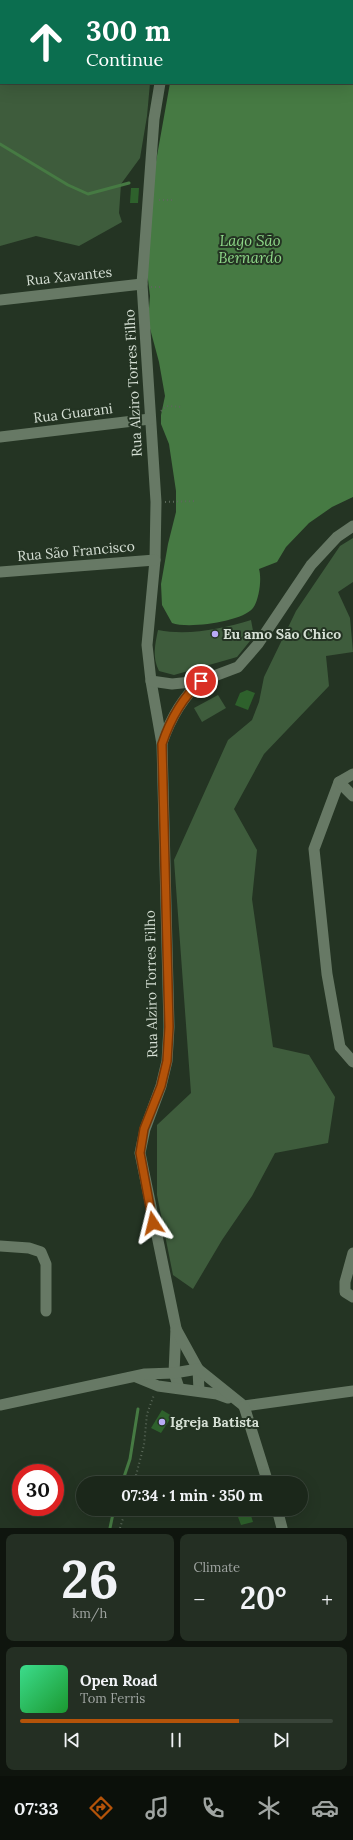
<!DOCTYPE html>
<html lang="en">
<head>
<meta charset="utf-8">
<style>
	body { margin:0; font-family:Lora,serif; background:#242f23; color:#f1f3f6; height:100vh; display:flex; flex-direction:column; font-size:15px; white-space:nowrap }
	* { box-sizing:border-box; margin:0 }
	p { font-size:13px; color:#a0a5a2 }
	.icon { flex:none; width:22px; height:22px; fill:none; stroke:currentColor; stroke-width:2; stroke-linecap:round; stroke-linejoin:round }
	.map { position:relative; height:1528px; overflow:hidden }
	.side { display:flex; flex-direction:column; gap:6px; padding:6px; background:#0f150e; flex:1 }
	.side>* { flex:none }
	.guide { position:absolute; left:0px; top:0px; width:353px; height:84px; box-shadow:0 4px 16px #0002,0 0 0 1px #394439; background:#0b6e4f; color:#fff; overflow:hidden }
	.speed { position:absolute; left:12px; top:1464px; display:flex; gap:8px; font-size:20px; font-weight:700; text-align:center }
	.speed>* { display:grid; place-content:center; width:52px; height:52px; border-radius:50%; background:#1b271a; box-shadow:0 4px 16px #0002,0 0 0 1px #394439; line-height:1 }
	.speed .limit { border:6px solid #d22; background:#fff; color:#111 }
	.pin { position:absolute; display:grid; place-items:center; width:34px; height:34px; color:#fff; margin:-17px; border:2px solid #fff; border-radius:50%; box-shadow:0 1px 4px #0007 }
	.me { position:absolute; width:44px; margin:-22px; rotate:350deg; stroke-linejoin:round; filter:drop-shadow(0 0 3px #0008) }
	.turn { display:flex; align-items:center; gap:14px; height:84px; padding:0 20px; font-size:18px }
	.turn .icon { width:52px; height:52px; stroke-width:2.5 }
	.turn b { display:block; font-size:28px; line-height:34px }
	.big { font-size:30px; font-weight:700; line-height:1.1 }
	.side .tile { flex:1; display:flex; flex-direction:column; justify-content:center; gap:6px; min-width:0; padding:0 14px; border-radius:8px; background:#242f23 }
	.side .dial { align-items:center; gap:0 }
	.dial b { font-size:52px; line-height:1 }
	.song { display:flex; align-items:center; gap:12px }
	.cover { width:48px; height:48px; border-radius:6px; background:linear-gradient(135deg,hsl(150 70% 55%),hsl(130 70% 35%)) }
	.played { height:4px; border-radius:2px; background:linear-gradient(90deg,#b45309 70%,#394439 70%) }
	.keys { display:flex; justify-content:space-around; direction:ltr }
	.heat { display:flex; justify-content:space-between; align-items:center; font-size:22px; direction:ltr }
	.side .tiles { flex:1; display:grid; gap:6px; grid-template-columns:1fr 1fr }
	.tile:last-child { grid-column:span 2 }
	.trip { position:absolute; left:76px; top:1476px; width:232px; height:40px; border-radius:20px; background:#1b271a; box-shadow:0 4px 16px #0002,0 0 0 1px #394439; font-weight:700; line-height:40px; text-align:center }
	.tabs { display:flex; height:64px; justify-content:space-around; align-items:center; background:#0b100a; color:#a0a5a2 }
	.tabs .icon { width:28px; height:28px }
	.tabs .on { color:#b45309 }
	.tabs b { font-size:18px; color:#f1f3f6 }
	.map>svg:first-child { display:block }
	.green { fill:#3e5c3c }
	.water { fill:#467a43 }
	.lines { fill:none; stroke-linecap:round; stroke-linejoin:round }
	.stream { stroke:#467a43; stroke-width:3 }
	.building { fill:#2e612c }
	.path { stroke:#5b695a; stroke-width:2; stroke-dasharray:1 3; stroke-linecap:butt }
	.minor { stroke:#677965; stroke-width:11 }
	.route-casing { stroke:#753606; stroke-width:10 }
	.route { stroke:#b45309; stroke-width:7 }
	.poi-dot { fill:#b9aaf7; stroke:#243423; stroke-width:1.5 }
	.labels { text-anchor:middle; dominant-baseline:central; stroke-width:4; stroke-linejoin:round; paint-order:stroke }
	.street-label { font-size:14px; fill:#d5dfd4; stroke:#243423 }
	.poi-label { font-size:14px; font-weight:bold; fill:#d5dfd4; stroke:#243423; text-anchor:start }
	.water-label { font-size:15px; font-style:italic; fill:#8ed788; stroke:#243423 }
</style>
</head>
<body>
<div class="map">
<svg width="353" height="1528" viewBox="0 0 353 1528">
	<rect width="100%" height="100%" fill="#243423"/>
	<g class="green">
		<polygon points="0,0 88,1 1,1 1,83 150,83 147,116 140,158 121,184 119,213 122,222 79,246 36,236 0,246"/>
		<polygon points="353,538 353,582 338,592 350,618 353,652 326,656 329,686 264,754 234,809 257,850 252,899 273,1047 309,1055 335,1097 328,1143 275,1153 252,1196 222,1240 193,1289 173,1275 157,1195 157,1125 191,1093 174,860 228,740 252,720 259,702 264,677 296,611 340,546"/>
		<path d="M 251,620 L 254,636 L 237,657 L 174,675 L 159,671 C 152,657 155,645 158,630 C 188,636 222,629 251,620 Z"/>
		<polygon points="218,695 226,708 202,722 194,708"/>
	</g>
	<path class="water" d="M 173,0 L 353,0 L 353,497 L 332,507 L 309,523 L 286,547 L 277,562 L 259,569 C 262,579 259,600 253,608 C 242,622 188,629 172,623 L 162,605 L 161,584 L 168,544 L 176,512 L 176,491 L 169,444 L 161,424 L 161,415 L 165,396 L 159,362 L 148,321 L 150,296 L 146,263 L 152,184 L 170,83 L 352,83 L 352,1 Z"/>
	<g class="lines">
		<g class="stream">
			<polyline points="0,144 68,185 88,194 129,183"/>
			<polyline points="122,1483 130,1459 138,1409"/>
			<polyline points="110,1528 114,1509"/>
		</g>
	</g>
	<g class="building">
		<polygon points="131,188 139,188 138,203 130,203"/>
		<polygon points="247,690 255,693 248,710 235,705 240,693"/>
		<polygon points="162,1410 172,1416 161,1433 151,1428"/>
		<polygon points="235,1509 249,1509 253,1522 241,1525"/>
	</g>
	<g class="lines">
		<g class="path">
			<polyline points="159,200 173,200"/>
			<polyline points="151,287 163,287"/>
			<polyline points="161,411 167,406 183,407"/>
			<polyline points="165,502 195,501"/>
			<polyline points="134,1483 144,1445 147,1414 154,1395"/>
			<polyline points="120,1528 126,1509"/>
		</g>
		<g class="minor">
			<polyline points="167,1 167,0"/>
			<polyline points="160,83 154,119 142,284 156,502 155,560 147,645 151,681 162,744 169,1027 167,1061 161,1086 145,1129 140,1153 176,1328 174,1373 179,1388"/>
			<polyline points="0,300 142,284"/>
			<polyline points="0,437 150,419"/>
			<polyline points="0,572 155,560"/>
			<polyline points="151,681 172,684 201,681 238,667 258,644 311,565 337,537 353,526"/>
			<path d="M 162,743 C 170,720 183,697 201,681"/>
			<polyline points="353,774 339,782 314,849 327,974 340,1047 353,1062"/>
			<polyline points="339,782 353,796"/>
			<polyline points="0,1246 29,1248 41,1252 46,1264 46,1311"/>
			<polyline points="353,1253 345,1282 345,1292 353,1297"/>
			<polyline points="176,1329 198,1369 199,1391"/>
			<polyline points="136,1377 158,1386 217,1394 228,1398"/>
			<polyline points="0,1405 145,1374 174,1373 198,1369 244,1406 353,1391"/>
			<polyline points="244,1406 268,1483"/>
			<polyline points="277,1509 282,1528"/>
		</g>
	</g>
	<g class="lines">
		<g class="route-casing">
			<path id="route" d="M 153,1223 L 140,1153 L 144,1129 L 161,1086 L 167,1061 L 169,1027 L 162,744 C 170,720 182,698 201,681"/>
		</g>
		<use href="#route" class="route"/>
	</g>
	<g class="poi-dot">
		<circle cx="215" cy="634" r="4"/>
		<circle cx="162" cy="1422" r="4"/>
	</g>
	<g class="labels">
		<g class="street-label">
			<text transform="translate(69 276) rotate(-6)">Rua Xavantes</text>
			<text transform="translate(133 383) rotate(-93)">Rua Alziro Torres Filho</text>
			<text transform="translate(73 413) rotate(-7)">Rua Guarani</text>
			<text transform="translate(76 551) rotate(-5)">Rua São Francisco</text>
			<text transform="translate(151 984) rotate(-91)">Rua Alziro Torres Filho</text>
		</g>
		<g class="poi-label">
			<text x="223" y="634">Eu amo São Chico</text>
			<text x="170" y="1422">Igreja Batista</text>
		</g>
		<g class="water-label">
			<text x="250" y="240">Lago São<tspan x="250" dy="17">Bernardo</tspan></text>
		</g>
	</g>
</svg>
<div class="speed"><div class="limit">30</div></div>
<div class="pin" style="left:201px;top:681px;background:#d93025"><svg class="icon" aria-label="arrive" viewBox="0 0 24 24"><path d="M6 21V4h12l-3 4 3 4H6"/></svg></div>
<svg class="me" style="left:153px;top:1223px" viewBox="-20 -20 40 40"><path d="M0-17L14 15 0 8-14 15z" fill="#b45309" stroke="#fff" stroke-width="4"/></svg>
<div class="trip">07:34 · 1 min · 350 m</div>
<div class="guide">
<div class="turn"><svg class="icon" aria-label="ahead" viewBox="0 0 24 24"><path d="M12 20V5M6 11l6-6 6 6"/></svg><div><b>300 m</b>Continue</div></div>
</div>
</div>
<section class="side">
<div class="tiles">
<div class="tile dial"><b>26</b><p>km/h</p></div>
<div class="tile"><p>Climate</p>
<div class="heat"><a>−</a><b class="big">20°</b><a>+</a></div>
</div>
<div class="tile">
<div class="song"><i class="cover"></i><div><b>Open Road</b><p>Tom Ferris</p></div></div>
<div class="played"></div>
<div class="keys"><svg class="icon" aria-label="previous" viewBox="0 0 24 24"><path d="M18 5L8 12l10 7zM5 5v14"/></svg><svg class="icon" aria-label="pause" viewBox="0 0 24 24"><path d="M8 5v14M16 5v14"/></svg><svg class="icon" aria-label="next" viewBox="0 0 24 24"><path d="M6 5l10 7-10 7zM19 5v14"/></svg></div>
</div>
</div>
</section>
<nav class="tabs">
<b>07:33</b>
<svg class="icon on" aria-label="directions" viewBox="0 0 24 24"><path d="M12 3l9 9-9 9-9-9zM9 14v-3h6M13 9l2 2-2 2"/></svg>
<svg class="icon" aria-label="music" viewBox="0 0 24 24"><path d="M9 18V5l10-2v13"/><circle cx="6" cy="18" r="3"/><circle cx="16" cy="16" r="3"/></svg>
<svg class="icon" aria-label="phone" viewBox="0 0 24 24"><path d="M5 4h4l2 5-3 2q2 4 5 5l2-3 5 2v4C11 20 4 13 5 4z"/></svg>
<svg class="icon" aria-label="climate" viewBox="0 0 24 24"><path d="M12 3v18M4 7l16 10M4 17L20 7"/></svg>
<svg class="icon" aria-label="car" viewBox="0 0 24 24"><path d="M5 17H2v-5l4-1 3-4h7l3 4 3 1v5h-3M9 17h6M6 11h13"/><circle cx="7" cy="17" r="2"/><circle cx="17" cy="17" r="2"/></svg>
</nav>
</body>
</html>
